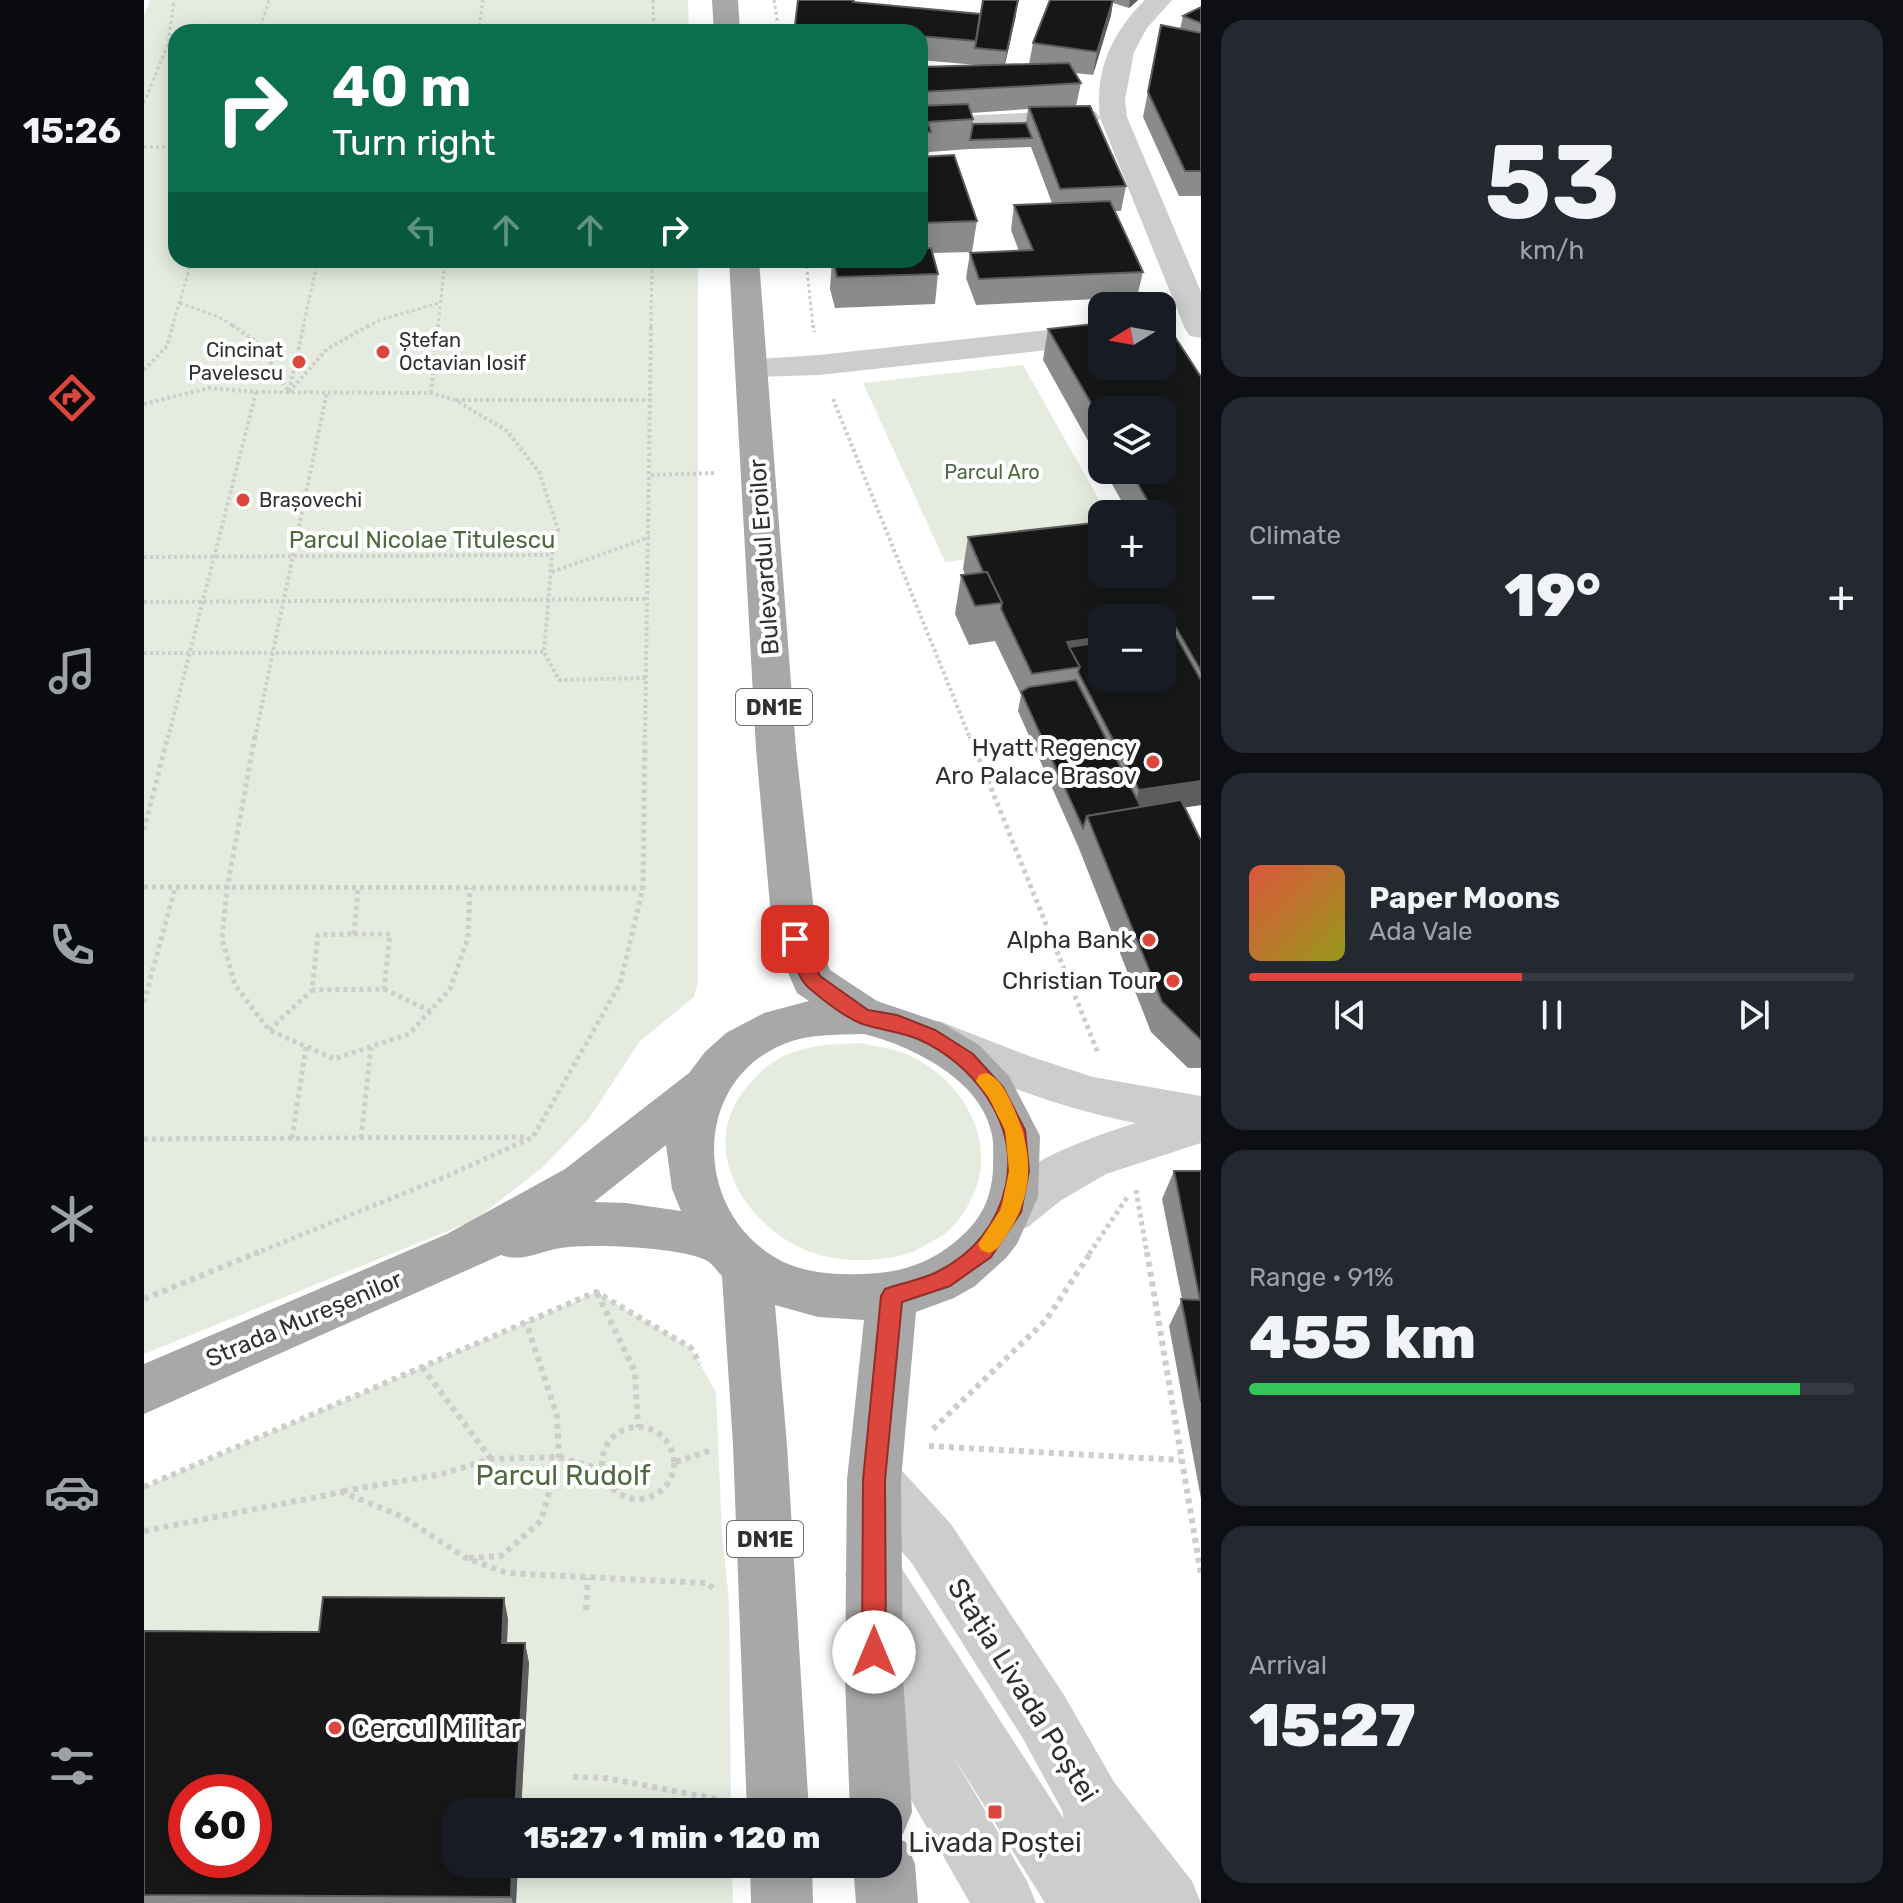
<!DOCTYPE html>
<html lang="en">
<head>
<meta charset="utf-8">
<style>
	body { margin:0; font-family:Rubik,sans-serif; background:#242831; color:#f1f3f6; height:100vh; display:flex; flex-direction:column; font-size:30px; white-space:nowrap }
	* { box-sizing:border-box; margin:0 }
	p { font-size:26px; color:#9ea1a6 }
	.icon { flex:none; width:44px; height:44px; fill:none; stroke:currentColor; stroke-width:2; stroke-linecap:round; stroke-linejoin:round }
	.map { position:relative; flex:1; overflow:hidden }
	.side { display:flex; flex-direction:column; gap:20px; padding:20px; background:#0d0f14; width:702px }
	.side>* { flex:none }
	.top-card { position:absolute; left:24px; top:24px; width:760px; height:244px; border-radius:24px; box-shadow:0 4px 20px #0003; background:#0b6e4f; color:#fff; overflow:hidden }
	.needle { width:52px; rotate:259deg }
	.tools { position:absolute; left:944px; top:292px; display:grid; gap:16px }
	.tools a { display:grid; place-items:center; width:88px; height:88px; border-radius:16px; background:#171b24; box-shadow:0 4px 20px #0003; font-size:40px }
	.speed { position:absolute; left:24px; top:1774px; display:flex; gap:16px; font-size:40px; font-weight:700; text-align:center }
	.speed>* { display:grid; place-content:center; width:104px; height:104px; border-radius:50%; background:#171b24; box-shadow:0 4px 20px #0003; line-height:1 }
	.speed .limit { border:12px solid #d22; background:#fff; color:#111 }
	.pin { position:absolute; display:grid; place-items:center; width:68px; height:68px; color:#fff; margin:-34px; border-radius:16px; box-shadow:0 4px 12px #0006 }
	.me { position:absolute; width:88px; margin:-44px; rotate:0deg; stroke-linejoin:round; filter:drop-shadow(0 0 6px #0008) }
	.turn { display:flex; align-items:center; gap:28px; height:168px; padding:0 32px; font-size:36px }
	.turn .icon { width:104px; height:104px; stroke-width:2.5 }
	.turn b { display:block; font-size:56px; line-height:68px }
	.lanes { display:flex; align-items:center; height:76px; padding:0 32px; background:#0003; justify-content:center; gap:40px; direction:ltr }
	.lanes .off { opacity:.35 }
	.big { font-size:60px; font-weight:800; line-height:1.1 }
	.side .widget { flex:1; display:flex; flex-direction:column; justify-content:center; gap:12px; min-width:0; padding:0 28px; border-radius:24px; background:#242831 }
	.side .dial { align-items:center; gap:0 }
	.dial b { font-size:104px; line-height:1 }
	.song { display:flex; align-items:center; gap:24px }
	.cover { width:96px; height:96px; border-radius:12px; background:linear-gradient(135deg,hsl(10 70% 55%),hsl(60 70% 35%)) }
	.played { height:8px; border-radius:4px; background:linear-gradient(90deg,#dd463c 45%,#363941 45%) }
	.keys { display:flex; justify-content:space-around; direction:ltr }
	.heat { display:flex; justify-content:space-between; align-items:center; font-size:44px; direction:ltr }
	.charge { height:12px; border-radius:6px; background:linear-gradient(90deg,#34c759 91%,#363941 0) }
	.trip { position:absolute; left:298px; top:1798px; width:460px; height:80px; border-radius:24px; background:#171b24; box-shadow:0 4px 20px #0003; font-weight:800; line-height:80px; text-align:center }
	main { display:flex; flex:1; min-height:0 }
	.tabs { display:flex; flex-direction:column; width:144px; justify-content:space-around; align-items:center; background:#090b0e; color:#9ea1a6 }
	.tabs .icon { width:56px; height:56px }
	.tabs .selected { color:#dd463c }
	.tabs b { font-size:36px; color:#f1f3f6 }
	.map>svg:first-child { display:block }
	.green { fill:#e5ecdf }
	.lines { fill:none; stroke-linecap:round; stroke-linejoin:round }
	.path-far3 { stroke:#cdcdcd; stroke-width:3; stroke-dasharray:3 3; stroke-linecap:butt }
	.path-far2 { stroke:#cdcdcd; stroke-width:4; stroke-dasharray:3 3; stroke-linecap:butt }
	.path-far1 { stroke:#cdcdcd; stroke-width:5; stroke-dasharray:4 4; stroke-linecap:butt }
	.path { stroke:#cdcdcd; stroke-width:6; stroke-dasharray:5 5; stroke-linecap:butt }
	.minor { fill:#cdcdcd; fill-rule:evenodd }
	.major { fill:#a8a8a8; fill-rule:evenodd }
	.wall { fill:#8b8b8b; fill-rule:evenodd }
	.shaded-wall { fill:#5d5d5d }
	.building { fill:#171717; stroke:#5d5d5d; stroke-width:2; fill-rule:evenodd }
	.route { fill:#dd463c; stroke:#902e27; stroke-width:2 }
	.slow { fill:#f59e0b }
	.poi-dot { fill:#dd463c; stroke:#fff; stroke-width:3 }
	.labels { text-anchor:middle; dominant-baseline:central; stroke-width:8; stroke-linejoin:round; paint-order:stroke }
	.far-poi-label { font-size:20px; fill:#303030; stroke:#fff; text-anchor:start }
	.far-park-label { font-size:20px; fill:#4e6a3f; stroke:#fff }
	.shield { fill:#fff; stroke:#6e6e6e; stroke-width:2 }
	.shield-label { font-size:22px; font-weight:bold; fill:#303030 }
	.park-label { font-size:24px; fill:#4e6a3f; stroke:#fff }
	.street-label { font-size:24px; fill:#303030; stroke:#fff }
	.poi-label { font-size:24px; fill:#303030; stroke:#fff; text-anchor:end }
	.near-park-label { font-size:28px; fill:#4e6a3f; stroke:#fff }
	.near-street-label { font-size:28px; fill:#303030; stroke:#fff }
	.near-poi-label { font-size:28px; fill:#303030; stroke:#fff; text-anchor:start }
</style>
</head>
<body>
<main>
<nav class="tabs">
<b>15:26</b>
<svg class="icon selected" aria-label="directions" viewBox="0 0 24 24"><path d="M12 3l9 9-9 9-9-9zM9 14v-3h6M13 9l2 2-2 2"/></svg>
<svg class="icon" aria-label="music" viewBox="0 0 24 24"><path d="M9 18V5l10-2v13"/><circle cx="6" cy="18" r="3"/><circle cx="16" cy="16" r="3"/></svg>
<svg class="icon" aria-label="phone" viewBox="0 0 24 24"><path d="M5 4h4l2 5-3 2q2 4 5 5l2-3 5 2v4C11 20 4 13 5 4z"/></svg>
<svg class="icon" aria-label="climate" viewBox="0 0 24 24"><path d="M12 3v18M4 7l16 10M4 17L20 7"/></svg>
<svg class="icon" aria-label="car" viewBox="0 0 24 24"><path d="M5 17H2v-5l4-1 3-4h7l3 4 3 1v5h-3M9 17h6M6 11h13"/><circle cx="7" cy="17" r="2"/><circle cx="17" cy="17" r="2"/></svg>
<svg class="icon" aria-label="filters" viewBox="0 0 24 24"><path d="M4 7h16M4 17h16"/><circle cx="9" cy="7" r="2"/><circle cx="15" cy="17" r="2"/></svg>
</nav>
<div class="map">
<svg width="1057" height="1903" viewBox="0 0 1057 1903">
	<rect width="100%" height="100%" fill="#fff"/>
	<g class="green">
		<polygon points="6,0 544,0 545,32 32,32 32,260 554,260 554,983 550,997 496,1041 444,1120 399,1167 331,1220 0,1354 0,15"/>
		<polygon points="879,365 963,514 958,514 958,541 801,562 719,383"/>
		<path d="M 715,1043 C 727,1045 739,1047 751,1050 C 808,1068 851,1127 833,1185 C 826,1205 813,1228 794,1238 C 784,1243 773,1251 762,1254 C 734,1262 699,1262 672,1254 C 608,1234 553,1155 598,1093 C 610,1077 625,1062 644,1054 C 667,1045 690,1044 715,1043 Z"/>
		<polygon points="452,1292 547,1348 572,1392 578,1533 585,1601 587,1812 377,1812 385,1664 363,1664 364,1619 185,1652 0,1652 0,1487"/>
		<polygon points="374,1864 588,1864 589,1903 372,1903"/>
	</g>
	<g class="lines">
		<g class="path-far3">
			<polyline points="509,0 510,32"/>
			<polyline points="630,0 635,32"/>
			<polyline points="115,32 125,0"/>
			<polyline points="334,32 339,0"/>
			<polyline points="24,44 32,44"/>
			<polyline points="0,103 24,44 30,0"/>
			<polyline points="0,147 32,147"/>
			<polyline points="662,260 669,327"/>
			<polyline points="36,303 75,317 91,327"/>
			<polyline points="28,327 48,260"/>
			<polyline points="159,327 174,260"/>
			<polyline points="223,327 236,320 295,303"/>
			<polyline points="294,327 301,260"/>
			<polyline points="507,327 508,260"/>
		</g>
		<g class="path-far2">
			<polyline points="88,325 113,342 145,392"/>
			<polyline points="669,325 670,332"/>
			<polyline points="0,370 23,346 29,325"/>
			<polyline points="145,391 160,325"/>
			<polyline points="145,392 183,349 226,325"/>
			<polyline points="287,393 294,325"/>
			<polyline points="689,399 826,738"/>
			<polyline points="312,400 507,400"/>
			<polyline points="0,404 65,388 112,392 287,393 311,400 363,431 395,472 414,529 408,555 400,652 415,680 503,678"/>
			<polyline points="507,475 573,473"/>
			<polyline points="0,557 408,555"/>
			<polyline points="408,572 506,537"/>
			<polyline points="0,602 504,599"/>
			<polyline points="0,653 400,652"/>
			<polyline points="24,738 112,392"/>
			<polyline points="111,738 183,392"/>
			<polyline points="501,738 507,325"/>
		</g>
		<g class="path-far1">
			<polyline points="111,736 83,889 78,939 91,985 125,1030 190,1059 265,1034 306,989 324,938 326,888"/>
			<polyline points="826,736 954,1053"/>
			<polyline points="0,830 24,736"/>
			<polyline points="0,887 499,888"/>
			<polygon points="210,934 246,934 240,989 168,990 174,935"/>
			<polyline points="210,934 214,888"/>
			<polyline points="240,989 286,1011"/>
			<polyline points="0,1002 31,888"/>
			<polyline points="125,1030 168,990"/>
			<polyline points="148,1138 162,1047"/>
			<polyline points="217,1138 227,1047"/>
			<polyline points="0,1139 384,1137"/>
			<polyline points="992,1190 1003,1254"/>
			<polyline points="110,1254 303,1176 389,1137 476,984 499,888 501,736"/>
			<polyline points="945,1254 984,1196"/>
		</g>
		<g class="path">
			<polyline points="1003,1252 1057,1574"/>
			<polyline points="453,1293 491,1372 494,1427"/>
			<polyline points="0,1299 115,1252"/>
			<polyline points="278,1367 347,1459"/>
			<circle cx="494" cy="1463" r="36"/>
			<polyline points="789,1429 902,1320 947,1252"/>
			<polyline points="785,1446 1036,1460"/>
			<polyline points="532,1462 565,1451"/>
			<polyline points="0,1487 452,1292 547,1348 556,1364"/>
			<polyline points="199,1491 298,1474 347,1459 415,1457 456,1469"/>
			<polyline points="0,1531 198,1492 259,1517 322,1558 363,1573 563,1583 569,1588"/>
			<polyline points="325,1558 357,1556 397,1521 415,1457 413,1416 382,1322"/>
			<polyline points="442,1610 444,1578"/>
			<polyline points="429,1777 462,1778 578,1800"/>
		</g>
		<g class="minor">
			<path d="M 1001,0 L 1028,0 L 1003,28 L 990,52 L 981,100 L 983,117 L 1057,292 L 1057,338 L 1046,336 L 1041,329 L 956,118 L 952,124 L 942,126 L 776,134 L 776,118 L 942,110 L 952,112 L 956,118 C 950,72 968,32 1001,0 Z"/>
			<polygon points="958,324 958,344 675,375 608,377 597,374 592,367 597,360 675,355"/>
			<path d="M 795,1021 L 885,1056 L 949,1077 L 1057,1096 L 1057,1143 L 962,1174 L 916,1201 L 884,1227 L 867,1233 L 850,1227 L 842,1212 C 866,1163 943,1139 992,1123 C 918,1109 848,1081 779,1052 L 772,1039 L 779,1026 Z"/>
			<polygon points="730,1454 749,1461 807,1524 920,1695 970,1782 1048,1881 1057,1903 901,1903 806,1751 883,1881 892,1903 826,1903 712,1704 704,1683 712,1662 733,1654 750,1661 709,1595 701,1575 709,1555 729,1547 749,1555 920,1819 918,1810 878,1737 767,1562 711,1499 703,1480 711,1461"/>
		</g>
		<g class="major">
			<polygon points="568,0 594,0 596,32 570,32"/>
			<path d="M 585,260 L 615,260 L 652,749 L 673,939 L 686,970 L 733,1001 L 798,1023 L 835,1045 L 865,1076 L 896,1136 L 894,1197 L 873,1244 L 862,1258 L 831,1286 L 810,1298 L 772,1312 L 757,1480 L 759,1677 L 768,1812 L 759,1834 L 750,1837 L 762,1842 L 771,1864 L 774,1903 L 712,1903 L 709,1864 L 744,1864 L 744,1812 L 706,1812 L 701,1677 L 703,1480 L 720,1320 L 674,1317 L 631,1305 L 643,1445 L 665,1812 L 603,1812 L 589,1445 L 578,1276 C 574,1272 569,1265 565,1262 C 544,1247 444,1243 417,1248 C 396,1251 378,1263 357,1255 L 0,1414 L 0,1364 L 303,1234 L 421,1169 L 545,1073 L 561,1052 L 582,1033 L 620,1013 L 665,1001 L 653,993 L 629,939 L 612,749 ZM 720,1034 C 768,1046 838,1080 848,1135 C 850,1146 849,1159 849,1171 C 847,1195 840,1214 823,1231 C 792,1262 758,1274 714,1274 C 687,1275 656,1272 632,1258 C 546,1208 548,1074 648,1041 C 670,1034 696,1035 720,1034 ZM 522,1145 L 528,1189 L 537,1211 L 482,1203 L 450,1202 Z"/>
			<polygon points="606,1864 668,1864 669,1903 607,1903"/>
		</g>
	</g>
	<g class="wall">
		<path d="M 654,0 L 710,0 L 710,3 L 836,14 L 872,15 L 861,65 L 885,64 L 889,43 L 906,0 L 994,0 L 985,8 L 969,3 L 967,15 L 949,75 L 931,73 L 937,83 L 932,106 L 982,186 L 977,211 L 971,211 L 999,272 L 993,297 L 832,305 L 822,278 L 826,253 L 875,251 L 867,230 L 870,205 L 908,203 L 887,147 L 825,149 L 785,152 L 784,156 L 833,221 L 828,252 L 788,253 L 794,274 L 791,304 L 691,308 L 686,289 L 688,260 L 776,260 L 776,67 L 833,65 L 776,60 L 776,32 L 651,32 ZM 884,109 L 882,123 L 829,124 L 829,119 L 827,113 Z"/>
		<polygon points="1057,7 1057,196 1035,196 999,117 1017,25 1036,29 1039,16"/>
		<polygon points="904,329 1057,377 1057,805 1041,807 1057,841 1057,1068 1044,1068 1007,1032 934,846 874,711 877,695 851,641 825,645 811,614 817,575 821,575 819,569 824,537 958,574 1018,514 985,514 960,470 1018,470 958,410 958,466 899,360"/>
		<polygon points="1030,1171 1057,1171 1057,1499 1025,1326 1038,1299 1018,1199"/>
		<polygon points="364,1619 363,1643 381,1643 385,1663 377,1812 312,1812 374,1864 372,1903 0,1903 0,1631 175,1632"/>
	</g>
	<g class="shaded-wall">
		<polygon points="874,0 872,15 860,68 863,51"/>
		<polygon points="969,0 967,15 949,75 953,52"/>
		<polygon points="986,0 994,0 985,8"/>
		<polygon points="1031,626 1022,658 1018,658 1018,628"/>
		<polygon points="958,637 958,667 936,667 923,642"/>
		<polygon points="1057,781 1057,805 987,816 995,790"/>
		<polygon points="360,1598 364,1619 362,1664 358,1643"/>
		<polygon points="381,1643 385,1663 377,1812 371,1812"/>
		<polygon points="368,1864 374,1864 372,1903 369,1903 367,1897"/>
	</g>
	<g class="building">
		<polygon points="654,0 710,0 709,2 836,14 832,41 776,36 776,32 728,32 651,25"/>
		<polygon points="839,0 874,0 863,51 831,48"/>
		<polygon points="906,0 969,0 953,52 889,43"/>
		<polygon points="1057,7 1057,23 1039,16"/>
		<polygon points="1017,25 1057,33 1057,171 1041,171 1004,92"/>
		<polygon points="925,63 937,83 776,92 776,67"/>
		<polygon points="824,104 829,119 784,122 787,132 776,133 776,106"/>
		<polygon points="946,106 982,186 916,189 885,107"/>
		<polygon points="882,123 888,138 826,140 829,124"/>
		<polygon points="810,155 833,221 776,223 776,157"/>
		<polygon points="966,201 999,272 835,279 826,253 889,250 870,205"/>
		<polygon points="787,248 794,274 693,277 689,260 776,260 776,249"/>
		<polygon points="1018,317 1057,377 1057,671 1031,626 1018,628 1018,618 958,618 958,637 923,642 936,667 888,674 857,609 858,603 843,572 839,572 824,537 958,522 958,574 1018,574 1018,514 1011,514 986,470 1018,470 1018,410 958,410 958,422 904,329 958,323 958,366 1018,366"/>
		<polygon points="843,572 858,603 831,606 817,575"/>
		<polygon points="1030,632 1057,680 1057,781 995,790 934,672 936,667 925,647 958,642 958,678 1018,678 1018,634"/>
		<polygon points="932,680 997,807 943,816 939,828 877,692 885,687"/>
		<polygon points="1037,800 1057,841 1057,1039 1056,1039 1018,1002 943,816"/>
		<polygon points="1030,1171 1057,1171 1057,1402 1037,1299 1056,1300"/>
		<path d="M 179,1597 L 360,1598 L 358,1643 L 381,1643 L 371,1812 L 312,1812 L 312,1864 L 368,1864 L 367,1897 L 0,1895 L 0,1631 L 175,1632 ZM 42,1792 L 110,1792 L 110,1860 L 42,1860 Z"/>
	</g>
	<path class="route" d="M 651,932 L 657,934 L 676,976 L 724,1010 L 753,1015 L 791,1030 L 829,1054 L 859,1087 L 881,1130 L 885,1171 L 877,1212 L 847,1257 L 806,1286 L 758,1302 L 741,1480 L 742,1652 L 738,1660 L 730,1664 L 721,1660 L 718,1652 L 719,1480 L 737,1296 L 741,1289 C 757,1283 777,1280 793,1272 C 829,1254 854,1224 862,1185 C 875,1123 829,1063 774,1039 C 755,1031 735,1030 716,1023 C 699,1016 679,1000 665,988 C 653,978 648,953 642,939 Z"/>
	<path class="slow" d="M 842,1073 C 854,1077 860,1088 866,1100 C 889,1147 893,1191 862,1236 C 857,1244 854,1250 845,1253 L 837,1250 L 834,1244 L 857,1209 L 865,1171 L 861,1130 L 845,1098 L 832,1081 L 835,1075 Z"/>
	<g class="poi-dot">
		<circle cx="239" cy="352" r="8"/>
		<circle cx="155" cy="362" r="8"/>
		<circle cx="99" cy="500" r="8"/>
		<circle cx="1009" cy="762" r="8"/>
		<circle cx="1005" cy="940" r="8"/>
		<circle cx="1029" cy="981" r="8"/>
		<circle cx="191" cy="1728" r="8"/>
		<rect x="843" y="1804" width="16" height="16" rx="4"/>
	</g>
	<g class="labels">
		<g class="far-poi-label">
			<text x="255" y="340">Ștefan<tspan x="255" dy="23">Octavian Iosif</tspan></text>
			<text x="139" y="350" text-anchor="end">Cincinat<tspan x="139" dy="23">Pavelescu</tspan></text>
			<text x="115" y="500">Brașovechi</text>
		</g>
		<g class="far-park-label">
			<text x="848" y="472">Parcul Aro</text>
		</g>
		<g class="shield">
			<rect x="592" y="689" width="76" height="36" rx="6"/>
			<rect x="583" y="1521" width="76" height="36" rx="6"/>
		</g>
		<g class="shield-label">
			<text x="630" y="707">DN1E</text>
			<text x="621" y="1539">DN1E</text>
		</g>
		<g class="park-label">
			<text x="278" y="540">Parcul Nicolae Titulescu</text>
		</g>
		<g class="street-label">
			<text transform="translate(620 557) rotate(-94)">Bulevardul Eroilor</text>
			<text transform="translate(160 1319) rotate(-23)">Strada Mureșenilor</text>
		</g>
		<g class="poi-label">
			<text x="993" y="748">Hyatt Regency<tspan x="993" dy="28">Aro Palace Brasov</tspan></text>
			<text x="989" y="940">Alpha Bank</text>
			<text x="1013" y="981">Christian Tour</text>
		</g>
		<g class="near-park-label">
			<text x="419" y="1475">Parcul Rudolf</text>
		</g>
		<g class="near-street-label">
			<text transform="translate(879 1690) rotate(58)">Stația Livada Poștei</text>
		</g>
		<g class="near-poi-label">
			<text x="207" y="1728">Cercul Militar</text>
			<text x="851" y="1842" text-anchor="middle">Livada Poștei</text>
		</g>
	</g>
</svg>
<div class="tools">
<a><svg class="needle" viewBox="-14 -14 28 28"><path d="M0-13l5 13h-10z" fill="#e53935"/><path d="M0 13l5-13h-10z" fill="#9ea1a6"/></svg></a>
<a><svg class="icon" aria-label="layers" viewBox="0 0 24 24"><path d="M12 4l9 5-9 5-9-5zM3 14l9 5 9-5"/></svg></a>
<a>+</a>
<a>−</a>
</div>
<div class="speed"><div class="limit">60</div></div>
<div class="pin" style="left:651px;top:939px;background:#d93025"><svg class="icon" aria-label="arrive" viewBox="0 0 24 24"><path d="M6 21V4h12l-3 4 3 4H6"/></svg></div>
<svg class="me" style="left:730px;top:1652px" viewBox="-20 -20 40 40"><circle r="19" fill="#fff"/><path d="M0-13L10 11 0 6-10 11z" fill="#dd463c"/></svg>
<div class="trip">15:27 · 1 min · 120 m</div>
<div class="top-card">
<div class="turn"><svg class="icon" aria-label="right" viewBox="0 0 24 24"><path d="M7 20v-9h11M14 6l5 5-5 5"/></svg><div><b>40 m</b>Turn right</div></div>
<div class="lanes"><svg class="icon off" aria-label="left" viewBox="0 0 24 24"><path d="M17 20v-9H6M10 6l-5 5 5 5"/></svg><svg class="icon off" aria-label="ahead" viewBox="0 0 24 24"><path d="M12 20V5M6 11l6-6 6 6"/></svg><svg class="icon off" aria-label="ahead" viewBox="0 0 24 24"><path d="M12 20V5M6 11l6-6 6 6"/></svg><svg class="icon" aria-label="right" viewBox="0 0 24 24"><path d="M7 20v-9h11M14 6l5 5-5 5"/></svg></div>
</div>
</div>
<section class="side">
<div class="widget dial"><b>53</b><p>km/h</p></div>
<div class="widget"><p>Climate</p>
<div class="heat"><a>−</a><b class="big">19°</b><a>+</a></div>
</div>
<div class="widget">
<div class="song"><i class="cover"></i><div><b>Paper Moons</b><p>Ada Vale</p></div></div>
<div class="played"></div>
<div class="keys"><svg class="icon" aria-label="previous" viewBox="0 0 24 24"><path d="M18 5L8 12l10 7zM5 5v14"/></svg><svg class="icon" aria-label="pause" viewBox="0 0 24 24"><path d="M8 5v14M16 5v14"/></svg><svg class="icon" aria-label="next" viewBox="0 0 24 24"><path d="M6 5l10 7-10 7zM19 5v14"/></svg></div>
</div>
<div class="widget"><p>Range · 91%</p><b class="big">455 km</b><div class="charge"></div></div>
<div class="widget"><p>Arrival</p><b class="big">15:27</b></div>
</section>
</main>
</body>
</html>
